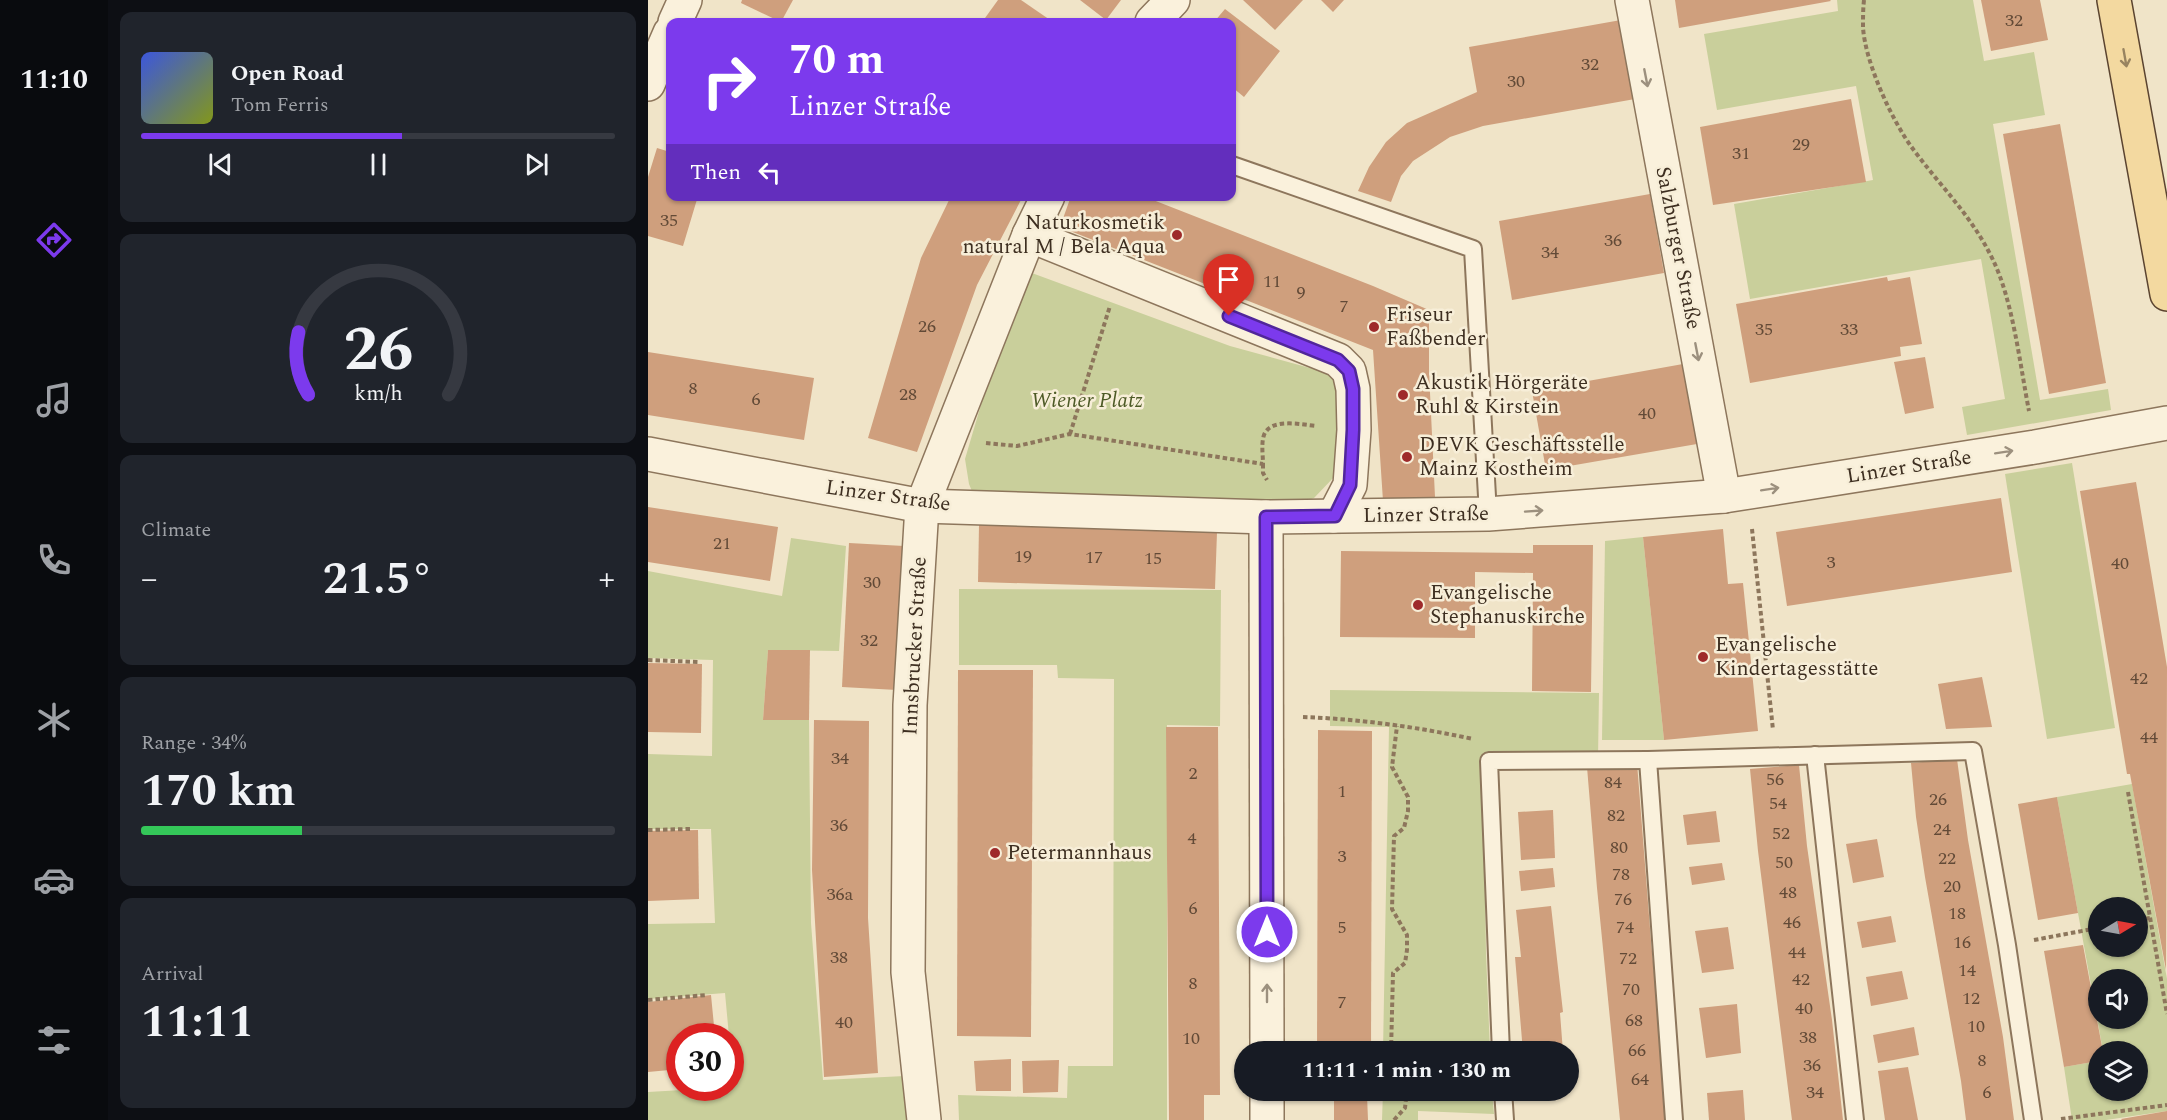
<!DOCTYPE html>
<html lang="en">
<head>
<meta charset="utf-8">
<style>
	body { margin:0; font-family:Spectral,serif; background:#20242c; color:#f1f3f6; height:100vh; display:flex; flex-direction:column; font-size:22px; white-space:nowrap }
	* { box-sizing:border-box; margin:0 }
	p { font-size:20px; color:#9ea1a6 }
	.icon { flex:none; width:33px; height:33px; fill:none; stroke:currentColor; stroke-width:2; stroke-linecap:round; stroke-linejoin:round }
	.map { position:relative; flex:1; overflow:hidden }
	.sheet { display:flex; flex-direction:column; gap:12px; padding:12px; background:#0d0f14; width:540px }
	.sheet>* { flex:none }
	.hud { position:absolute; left:18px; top:18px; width:570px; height:183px; border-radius:12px; box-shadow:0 2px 4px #0004; background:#7c3aed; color:#fff; overflow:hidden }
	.needle { width:39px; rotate:80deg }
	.buttons { position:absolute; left:1440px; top:897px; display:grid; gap:12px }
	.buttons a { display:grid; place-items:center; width:60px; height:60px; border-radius:50%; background:#171b24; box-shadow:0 2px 4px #0004; font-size:30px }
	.speed { position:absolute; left:18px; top:1023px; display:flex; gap:12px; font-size:30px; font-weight:700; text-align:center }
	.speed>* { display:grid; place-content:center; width:78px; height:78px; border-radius:50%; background:#171b24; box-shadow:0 2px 4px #0004; line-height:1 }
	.speed .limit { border:9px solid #d22; background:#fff; color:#111 }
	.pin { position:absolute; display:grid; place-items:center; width:51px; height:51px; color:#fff; margin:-62px -26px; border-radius:50% 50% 50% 0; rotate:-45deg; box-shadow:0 0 6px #0007 }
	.pin .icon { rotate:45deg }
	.me { position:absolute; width:66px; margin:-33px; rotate:0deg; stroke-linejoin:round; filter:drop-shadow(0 0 4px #0008) }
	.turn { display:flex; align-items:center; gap:21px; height:126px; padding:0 24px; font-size:27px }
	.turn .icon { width:78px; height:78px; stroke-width:2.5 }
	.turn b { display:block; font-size:42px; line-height:51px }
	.then { display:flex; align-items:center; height:57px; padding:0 24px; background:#0003; gap:12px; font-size:22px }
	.big { font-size:45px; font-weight:700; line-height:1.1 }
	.sheet .tile { flex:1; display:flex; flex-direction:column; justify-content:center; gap:9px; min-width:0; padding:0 21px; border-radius:12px; background:#20242c }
	.sheet .dial { align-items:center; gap:0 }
	.dial svg { height:156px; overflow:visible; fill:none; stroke:#363941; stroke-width:7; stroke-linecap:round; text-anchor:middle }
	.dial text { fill:#f1f3f6; stroke:none }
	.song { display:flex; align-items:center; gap:18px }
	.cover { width:72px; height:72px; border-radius:9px; background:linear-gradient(135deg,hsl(230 70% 55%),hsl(70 70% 35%)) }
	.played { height:6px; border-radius:3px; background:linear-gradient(90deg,#7c3aed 55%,#363941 55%) }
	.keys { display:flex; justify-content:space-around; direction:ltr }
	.heat { display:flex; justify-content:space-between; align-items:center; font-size:33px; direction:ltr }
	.charge { height:9px; border-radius:4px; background:linear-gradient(90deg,#34c759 34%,#363941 0) }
	.trip { position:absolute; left:586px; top:1041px; width:345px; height:60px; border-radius:30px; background:#171b24; box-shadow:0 2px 4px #0004; font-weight:700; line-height:60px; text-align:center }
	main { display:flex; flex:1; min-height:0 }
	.tabs { display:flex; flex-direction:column; width:108px; justify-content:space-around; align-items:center; background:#090b0e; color:#9ea1a6 }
	.tabs .icon { width:42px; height:42px }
	.tabs .selected { color:#7c3aed }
	.tabs b { font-size:27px; color:#f1f3f6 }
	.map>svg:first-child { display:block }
	.green { fill:#c9cf9b; fill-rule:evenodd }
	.building { fill:#cf9f7d }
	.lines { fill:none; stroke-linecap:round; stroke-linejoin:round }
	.service-casing { stroke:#8d765c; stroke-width:20 }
	.minor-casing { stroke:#8d765c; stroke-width:36 }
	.primary-casing { stroke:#5b4430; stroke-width:36 }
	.path { stroke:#8d765c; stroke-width:4; stroke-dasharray:4.5 3; stroke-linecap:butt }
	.service { stroke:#faf1dc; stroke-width:16 }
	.minor { stroke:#faf1dc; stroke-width:33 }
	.primary { stroke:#f3d9a0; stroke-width:33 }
	.oneway { stroke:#988460 }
	.oneway2 { stroke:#9c907e }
	.route-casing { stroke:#51269a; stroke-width:15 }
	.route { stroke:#7c3aed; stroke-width:10 }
	.poi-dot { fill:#9e2a2b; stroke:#f7eed8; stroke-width:2 }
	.labels { text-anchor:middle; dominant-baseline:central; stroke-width:5; stroke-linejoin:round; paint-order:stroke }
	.number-label { font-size:18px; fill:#624a37 }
	.poi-label { font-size:21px; fill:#3d2e20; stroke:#f7eed8; text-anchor:start }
	.street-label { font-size:21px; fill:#3d2e20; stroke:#f7eed8 }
	.park-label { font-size:21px; font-style:italic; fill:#4d5a26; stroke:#f7eed8 }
</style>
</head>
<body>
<main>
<nav class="tabs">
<b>11:10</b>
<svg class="icon selected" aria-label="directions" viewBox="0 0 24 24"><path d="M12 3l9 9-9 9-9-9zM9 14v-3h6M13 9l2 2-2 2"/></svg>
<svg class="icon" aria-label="music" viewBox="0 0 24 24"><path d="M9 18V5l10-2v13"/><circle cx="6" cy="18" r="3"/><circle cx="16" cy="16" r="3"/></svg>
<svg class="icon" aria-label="phone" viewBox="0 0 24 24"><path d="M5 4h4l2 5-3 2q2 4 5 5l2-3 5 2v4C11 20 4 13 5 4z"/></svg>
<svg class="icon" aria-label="climate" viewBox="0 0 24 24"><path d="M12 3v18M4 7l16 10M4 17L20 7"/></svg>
<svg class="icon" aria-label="car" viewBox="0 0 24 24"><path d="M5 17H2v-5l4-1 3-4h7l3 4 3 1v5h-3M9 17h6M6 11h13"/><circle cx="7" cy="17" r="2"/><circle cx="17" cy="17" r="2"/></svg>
<svg class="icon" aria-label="filters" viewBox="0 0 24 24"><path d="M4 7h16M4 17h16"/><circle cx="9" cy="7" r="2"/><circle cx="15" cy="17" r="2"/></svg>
</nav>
<section class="sheet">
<div class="tile">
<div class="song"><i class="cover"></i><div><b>Open Road</b><p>Tom Ferris</p></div></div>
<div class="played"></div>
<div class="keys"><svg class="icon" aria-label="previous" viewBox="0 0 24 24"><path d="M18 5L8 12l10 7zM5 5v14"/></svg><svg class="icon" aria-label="pause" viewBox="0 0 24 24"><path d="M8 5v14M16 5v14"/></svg><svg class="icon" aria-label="next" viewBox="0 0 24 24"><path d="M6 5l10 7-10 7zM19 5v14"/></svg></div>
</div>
<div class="tile dial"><svg viewBox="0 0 100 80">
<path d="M14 69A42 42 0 1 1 86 69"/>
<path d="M14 69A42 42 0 0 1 9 37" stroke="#7c3aed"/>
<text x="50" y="56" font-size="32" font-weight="700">26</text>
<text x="50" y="72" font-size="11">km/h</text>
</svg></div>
<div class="tile"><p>Climate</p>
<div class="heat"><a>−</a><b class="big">21.5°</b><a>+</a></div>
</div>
<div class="tile"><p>Range · 34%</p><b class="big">170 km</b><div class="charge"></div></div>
<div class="tile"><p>Arrival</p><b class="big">11:11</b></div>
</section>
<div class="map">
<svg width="1519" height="1120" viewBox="0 0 1519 1120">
	<rect width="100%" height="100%" fill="#f0e4c8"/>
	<g class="green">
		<polygon points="1189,0 1325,0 1336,61 1386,52 1397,115 1345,124 1392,400 1460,389 1463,410 1319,435 1314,407 1357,399 1333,259 1102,299 1086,204 1225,180 1208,86 1069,110 1056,34 1190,11"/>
		<polygon points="373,269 582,346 691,376 692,405 688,475 666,498 652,503 328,501 321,484 317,459"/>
		<polygon points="1424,463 1467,728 1399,739 1357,474"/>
		<polygon points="995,537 1016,740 954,740 957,541"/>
		<polygon points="143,538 198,546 191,651 120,650 115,720 161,720 163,923 175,1080 257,1076 262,1120 0,1120 0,1092 86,1087 82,1036 81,1036 77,993 0,999 0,924 67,923 63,829 0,829 0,754 64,756 65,660 0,658 0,571 134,596"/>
		<polygon points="311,589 573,590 572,726 519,725 519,1120 311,1120 310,1095 419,1098 420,1066 465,1066 466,679 410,678 409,665 311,665"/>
		<polygon points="682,690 951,693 950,758 835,757 838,953 842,1051 735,1051 741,727 682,726"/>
		<path d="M 1484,784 L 1519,979 L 1519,1111 L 1458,1120 L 1424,1120 L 1416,1067 L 1450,1061 L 1450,1090 L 1490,1090 L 1490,1052 L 1455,1051 L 1409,797 ZM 1450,908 L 1490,908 L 1490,946 L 1450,946 ZM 1450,980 L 1490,980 L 1490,1018 L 1450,1018 Z"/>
		<polygon points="735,1091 844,1091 846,1114 770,1111 770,1120 734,1120"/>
	</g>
	<g class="building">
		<polygon points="94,0 145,0 133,22 93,3"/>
		<polygon points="350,0 373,0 405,22 344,22 337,18"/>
		<polygon points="432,0 473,0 458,20"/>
		<polygon points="595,0 655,0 627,30"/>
		<polygon points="673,0 696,0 685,12"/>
		<polygon points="1027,0 1182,0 1183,1 1031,28"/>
		<polygon points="1333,0 1392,0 1400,40 1343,51"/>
		<polygon points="577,9 632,51 596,97 584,87 584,22 566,22"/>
		<polygon points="973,20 987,99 835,126 802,137 765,161 753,176 743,202 710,191 721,167 738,142 759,123 829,92 821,47"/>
		<polygon points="1203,99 1218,182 1065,205 1052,127"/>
		<polygon points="1412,124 1458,383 1401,394 1355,134"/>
		<polygon points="9,148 22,152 22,196 50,196 35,246 0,236 0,177"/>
		<polygon points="1002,194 1016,273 864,300 851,221"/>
		<polygon points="303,196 375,196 329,285 269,452 220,438 273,258"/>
		<polygon points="423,196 495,196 725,286 781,310 781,372 787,497 735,501 725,350 412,227"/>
		<polygon points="1239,277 1240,281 1262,277 1274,344 1252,347 1253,356 1102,383 1088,304"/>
		<polygon points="0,352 166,378 156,440 0,415"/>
		<polygon points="1277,357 1286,408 1257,414 1246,362"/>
		<polygon points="1035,364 1049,444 898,470 884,391"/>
		<polygon points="1488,482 1519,667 1518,970 1482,774 1479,774 1432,491"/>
		<polygon points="1353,498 1364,572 1139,606 1128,532"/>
		<polygon points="0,507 130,527 122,581 0,562"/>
		<polygon points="331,525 569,532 567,589 330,582"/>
		<polygon points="1075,529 1080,584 1095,583 1110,731 1016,740 995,537"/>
		<polygon points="201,543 256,546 249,690 194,687"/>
		<polygon points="885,545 945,545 943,692 884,691 885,573 827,572 827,638 692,637 693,551 885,553"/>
		<polygon points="120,650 162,650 161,720 115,720"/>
		<polygon points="0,663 54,664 53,733 0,732"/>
		<polygon points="310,670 385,670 383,1037 309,1036"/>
		<polygon points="1334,677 1344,727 1298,729 1290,684"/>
		<polygon points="166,720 221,721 220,918 230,1073 176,1077 164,870"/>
		<polygon points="518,727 570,727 572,1095 556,1095 556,1120 521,1120"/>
		<polygon points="670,730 724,731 723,1052 669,1052"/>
		<polygon points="1309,759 1320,840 1355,1037 1366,1120 1318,1120 1313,1081 1277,877 1268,817 1263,763"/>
		<polygon points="989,763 1003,941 1020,1120 972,1120 949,888 939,767"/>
		<polygon points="1151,765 1159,846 1184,1020 1195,1120 1144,1120 1110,851 1102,769"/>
		<polygon points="1409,797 1430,913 1390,920 1370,804"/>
		<polygon points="905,810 907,858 873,860 870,812"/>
		<polygon points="1068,811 1072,842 1039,845 1035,815"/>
		<polygon points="50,830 51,899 0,901 0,831"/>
		<polygon points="1229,839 1236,877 1205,883 1198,844"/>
		<polygon points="1074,863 1077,880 1044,885 1041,867"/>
		<polygon points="905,868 907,887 873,891 871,871"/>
		<polygon points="903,906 915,1012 912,1013 915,1052 875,1052 867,957 873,957 868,910"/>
		<polygon points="1243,916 1248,942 1214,948 1209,922"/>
		<polygon points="1080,927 1086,969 1054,973 1047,931"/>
		<polygon points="1435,945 1455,1052 1450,1052 1450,1061 1416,1067 1396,951"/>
		<polygon points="1254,971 1260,999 1223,1006 1218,977"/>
		<polygon points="63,995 67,1036 32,1036 32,1069 0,1072 0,1002"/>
		<polygon points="1089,1004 1093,1053 1058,1058 1051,1008"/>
		<polygon points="1266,1027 1271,1055 1230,1063 1225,1035"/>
		<polygon points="363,1059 363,1091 328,1091 326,1061"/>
		<polygon points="411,1060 410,1092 375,1093 374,1061"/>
		<polygon points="1260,1067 1270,1120 1237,1120 1230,1071"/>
		<polygon points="669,1090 723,1090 723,1095 719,1095 720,1120 686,1120 686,1094 669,1094"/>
		<polygon points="879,1090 914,1090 915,1096 880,1099"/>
		<polygon points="1095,1090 1097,1120 1061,1120 1059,1093"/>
		<polygon points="1519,1111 1519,1120 1474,1120 1473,1119"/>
	</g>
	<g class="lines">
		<g class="service-casing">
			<g id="service">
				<polyline points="584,165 825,249 840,514"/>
				<polyline points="1167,755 1207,1120"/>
				<polyline points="1000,760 1026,1120"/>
				<polyline points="853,1052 841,761 1000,760 1325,751 1359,945 1385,1120"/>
				<polyline points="855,1090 857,1120"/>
			</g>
		</g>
		<g class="minor-casing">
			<g id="minor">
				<polyline points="984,0 1076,496"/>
				<polyline points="27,22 37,0"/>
				<polyline points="504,22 525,0"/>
				<polyline points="0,84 22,33"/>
				<polyline points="381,235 690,360 701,371 705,389 706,430 702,485 686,516"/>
				<polyline points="0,454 274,506 618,517 840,514 1076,496 1387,447 1519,423"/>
				<polyline points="618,517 619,1052"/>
				<polyline points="619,1090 619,1120"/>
				<polyline points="276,1120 260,972 262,705 274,506 381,235 400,196"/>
			</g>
		</g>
		<g class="primary-casing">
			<polyline id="primary" points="1466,0 1519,294"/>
		</g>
		<g class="path">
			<path d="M 1216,0 C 1215,9 1215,18 1215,27 C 1217,62 1244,121 1265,149 C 1293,187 1324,216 1345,260 C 1365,301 1372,365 1381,411"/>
			<polyline points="422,434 462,306"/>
			<path d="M 338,443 L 369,446 L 422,434 L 615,464 C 615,455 613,444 616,435 C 623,417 655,425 669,426"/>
			<polyline points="615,464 615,473 619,480"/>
			<polyline points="1104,529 1125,730"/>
			<polyline points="0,660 51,662"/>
			<path d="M 655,717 C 712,719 769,727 825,739"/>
			<polyline points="1480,792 1519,1014"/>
			<polyline points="0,830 42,829"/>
			<polyline points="1490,920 1502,918"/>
			<polyline points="1386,940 1450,928"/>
			<polyline points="0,1000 59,995"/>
			<polyline points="743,1052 745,973 757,963 759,950 759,935 744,909 746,836 756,828 760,811 760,797 744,767 749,726"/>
			<polyline points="1413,1119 1519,1105"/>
			<polyline points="746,1120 757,1108 759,1090"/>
		</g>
		<use href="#service" class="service"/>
		<use href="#minor" class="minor"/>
		<use href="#primary" class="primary"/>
	</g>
	<defs><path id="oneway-shaft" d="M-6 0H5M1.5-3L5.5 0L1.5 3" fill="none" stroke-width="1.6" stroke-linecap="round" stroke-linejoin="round" transform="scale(1.5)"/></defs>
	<use class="oneway" href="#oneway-shaft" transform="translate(1477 58) rotate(80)"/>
	<g class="oneway2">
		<use href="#oneway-shaft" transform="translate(998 78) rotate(79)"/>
		<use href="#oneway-shaft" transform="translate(1049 352) rotate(79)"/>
		<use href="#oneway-shaft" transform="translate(1356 452) rotate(-9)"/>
		<use href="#oneway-shaft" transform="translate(1122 489) rotate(-9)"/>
		<use href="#oneway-shaft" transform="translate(886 511) rotate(-4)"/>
		<use href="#oneway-shaft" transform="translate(619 993) rotate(-90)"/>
	</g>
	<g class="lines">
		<g class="route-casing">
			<polyline id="route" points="581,316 690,360 701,371 705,389 705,430 702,485 687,516 618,517 619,932"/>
		</g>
		<use href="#route" class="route"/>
	</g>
	<g class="poi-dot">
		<circle cx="529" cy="235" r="6"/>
		<circle cx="726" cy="327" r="6"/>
		<circle cx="755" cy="395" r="6"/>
		<circle cx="759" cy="457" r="6"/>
		<circle cx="770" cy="605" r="6"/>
		<circle cx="1055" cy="657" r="6"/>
		<circle cx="347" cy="853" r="6"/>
	</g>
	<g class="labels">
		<g class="number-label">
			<text x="1366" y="20">32</text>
			<text x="942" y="64">32</text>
			<text x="868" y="81">30</text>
			<text x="1153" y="144">29</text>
			<text x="1093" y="153">31</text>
			<text x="21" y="220">35</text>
			<text x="965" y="240">36</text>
			<text x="902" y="252">34</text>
			<text x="624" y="281">11</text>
			<text x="653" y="292">9</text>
			<text x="696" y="306">7</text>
			<text x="279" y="326">26</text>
			<text x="1116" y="329">35</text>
			<text x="1201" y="329">33</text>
			<text x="45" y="388">8</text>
			<text x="260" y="394">28</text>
			<text x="108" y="399">6</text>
			<text x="999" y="413">40</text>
			<text x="74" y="543">21</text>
			<text x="375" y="556">19</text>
			<text x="446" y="557">17</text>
			<text x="505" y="558">15</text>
			<text x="1183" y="562">3</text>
			<text x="1472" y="563">40</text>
			<text x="224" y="582">30</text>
			<text x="221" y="640">32</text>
			<text x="1491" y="678">42</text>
			<text x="1501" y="737">44</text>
			<text x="192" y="758">34</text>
			<text x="545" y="773">2</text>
			<text x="1127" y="779">56</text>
			<text x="965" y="782">84</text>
			<text x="694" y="791">1</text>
			<text x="1290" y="799">26</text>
			<text x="1130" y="803">54</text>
			<text x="968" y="815">82</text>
			<text x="191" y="825">36</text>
			<text x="1294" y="829">24</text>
			<text x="1133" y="833">52</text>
			<text x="544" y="838">4</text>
			<text x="971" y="847">80</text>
			<text x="694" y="856">3</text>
			<text x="1299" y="858">22</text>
			<text x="1136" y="862">50</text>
			<text x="973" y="874">78</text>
			<text x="1304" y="886">20</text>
			<text x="1140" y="892">48</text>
			<text x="192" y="894">36a</text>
			<text x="975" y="899">76</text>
			<text x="545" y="908">6</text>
			<text x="1309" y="913">18</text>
			<text x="1144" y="922">46</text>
			<text x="694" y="927">5</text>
			<text x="977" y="927">74</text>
			<text x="1314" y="942">16</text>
			<text x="1149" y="952">44</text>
			<text x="191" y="957">38</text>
			<text x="980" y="958">72</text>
			<text x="1319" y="970">14</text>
			<text x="1153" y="979">42</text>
			<text x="545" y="983">8</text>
			<text x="983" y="989">70</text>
			<text x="1323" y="998">12</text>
			<text x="694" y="1002">7</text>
			<text x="1156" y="1008">40</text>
			<text x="986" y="1020">68</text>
			<text x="196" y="1022">40</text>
			<text x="1328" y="1026">10</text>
			<text x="1160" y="1037">38</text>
			<text x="543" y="1038">10</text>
			<text x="989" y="1050">66</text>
			<text x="1334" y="1060">8</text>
			<text x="1164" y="1065">36</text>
			<text x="992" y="1079">64</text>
			<text x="1167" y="1092">34</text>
			<text x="1339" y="1092">6</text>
		</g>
		<g class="poi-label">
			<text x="517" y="223" text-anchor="end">Naturkosmetik<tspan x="517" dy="24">natural M / Bela Aqua</tspan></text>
			<text x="738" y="315">Friseur<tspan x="738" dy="24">Faßbender</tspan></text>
			<text x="767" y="383">Akustik Hörgeräte<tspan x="767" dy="24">Ruhl &amp; Kirstein</tspan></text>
			<text x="771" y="445">DEVK Geschäftsstelle<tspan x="771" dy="24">Mainz Kostheim</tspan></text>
			<text x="782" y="593">Evangelische<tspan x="782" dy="24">Stephanuskirche</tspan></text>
			<text x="1067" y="645">Evangelische<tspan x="1067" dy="24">Kindertagesstätte</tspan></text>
			<text x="359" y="853">Petermannhaus</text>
		</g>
		<g class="street-label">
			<text transform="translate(1030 248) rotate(79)">Salzburger Straße</text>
			<text transform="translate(1261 467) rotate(-9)">Linzer Straße</text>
			<text transform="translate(240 496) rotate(8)">Linzer Straße</text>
			<text transform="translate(778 515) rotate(-1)">Linzer Straße</text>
			<text transform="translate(267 646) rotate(-87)">Innsbrucker Straße</text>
		</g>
		<g class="park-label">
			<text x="439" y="401">Wiener Platz</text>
		</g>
	</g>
</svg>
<div class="buttons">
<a><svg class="needle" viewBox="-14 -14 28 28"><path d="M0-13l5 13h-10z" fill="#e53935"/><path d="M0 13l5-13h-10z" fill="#9ea1a6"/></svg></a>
<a><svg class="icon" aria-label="sound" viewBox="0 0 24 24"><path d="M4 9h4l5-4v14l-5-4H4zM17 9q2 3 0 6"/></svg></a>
<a><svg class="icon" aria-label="layers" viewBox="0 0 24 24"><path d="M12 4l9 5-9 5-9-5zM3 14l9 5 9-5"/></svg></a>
</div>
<div class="speed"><div class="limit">30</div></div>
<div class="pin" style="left:581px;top:316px;background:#d93025"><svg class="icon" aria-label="arrive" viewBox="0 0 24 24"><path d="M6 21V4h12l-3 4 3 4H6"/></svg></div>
<svg class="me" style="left:619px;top:932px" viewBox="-20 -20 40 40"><circle r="17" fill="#7c3aed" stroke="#fff" stroke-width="3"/><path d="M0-11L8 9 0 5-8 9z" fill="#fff"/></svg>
<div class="trip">11:11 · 1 min · 130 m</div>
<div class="hud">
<div class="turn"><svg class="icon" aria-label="right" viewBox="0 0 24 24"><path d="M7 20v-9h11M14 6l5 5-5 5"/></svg><div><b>70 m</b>Linzer Straße</div></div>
<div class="then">Then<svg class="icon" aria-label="left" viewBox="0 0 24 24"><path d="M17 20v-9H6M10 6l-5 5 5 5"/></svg></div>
</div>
</div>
</main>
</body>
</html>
